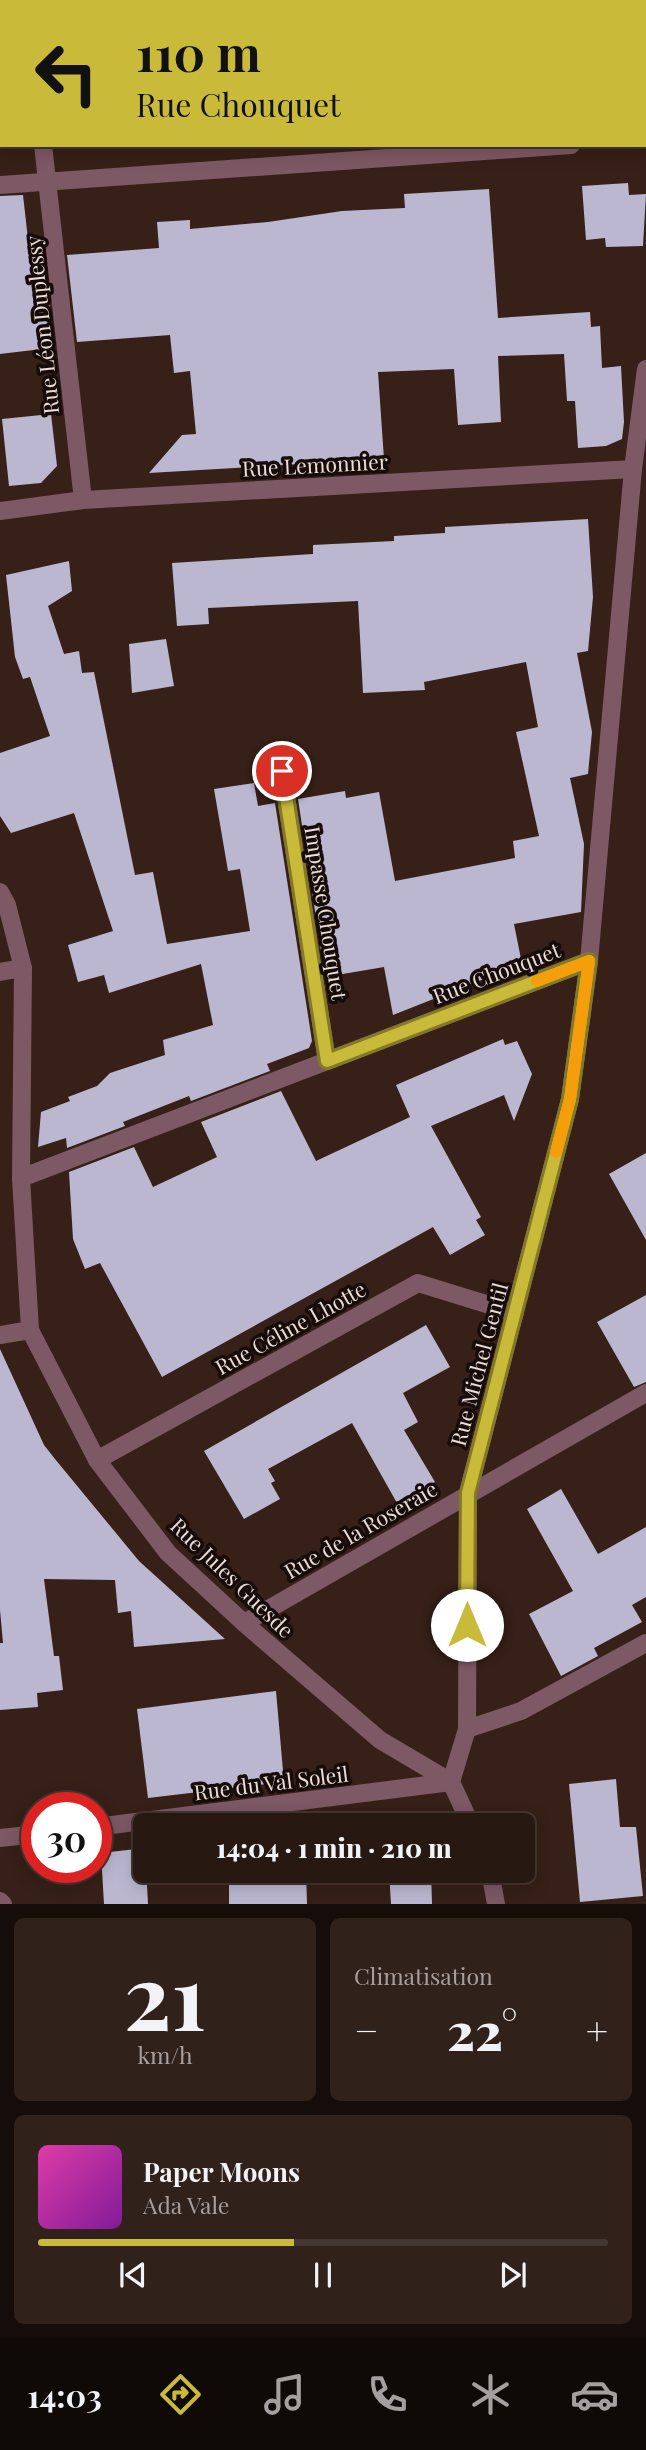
<!DOCTYPE html>
<html lang="fr">
<head>
<meta charset="utf-8">
<style>
	body { margin:0; font-family:"Playfair Display",serif; background:#30211b; color:#f1f3f6; height:100vh; display:flex; flex-direction:column; font-size:26px; white-space:nowrap }
	* { box-sizing:border-box; margin:0 }
	p { font-size:23px; color:#a5a09f }
	.icon { flex:none; width:38px; height:38px; fill:none; stroke:currentColor; stroke-width:2; stroke-linecap:round; stroke-linejoin:round }
	.map { position:relative; height:1904px; overflow:hidden }
	.drawer { display:flex; flex-direction:column; gap:14px; padding:14px; background:#160d0a; flex:1 }
	.drawer>* { flex:none }
	.top-card { position:absolute; left:0px; top:0px; width:648px; height:147px; box-shadow:0 4px 18px #0003,0 0 0 2px #443732; background:#caba3a; color:#111; overflow:hidden }
	.speed { position:absolute; left:21px; top:1792px; display:flex; gap:14px; font-size:35px; font-weight:700; text-align:center }
	.speed>* { display:grid; place-content:center; width:91px; height:91px; border-radius:50%; background:#281812; box-shadow:0 4px 18px #0003,0 0 0 2px #443732; line-height:1 }
	.speed .limit { border:10px solid #d22; background:#fff; color:#111 }
	.pin { position:absolute; display:grid; place-items:center; width:60px; height:60px; color:#fff; margin:-30px; border:4px solid #fff; border-radius:50%; box-shadow:0 2px 7px #0007 }
	.me { position:absolute; width:77px; margin:-38px; rotate:0deg; stroke-linejoin:round; filter:drop-shadow(0 0 5px #0008) }
	.turn { display:flex; align-items:center; gap:24px; height:147px; padding:0 21px; font-size:32px }
	.turn .icon { width:91px; height:91px; stroke-width:2.5 }
	.turn b { display:block; font-size:49px; line-height:60px }
	.big { font-size:52px; font-weight:800; line-height:1.1 }
	.drawer .tile { flex:1; display:flex; flex-direction:column; justify-content:center; gap:10px; min-width:0; padding:0 24px; border-radius:10px; background:#30211b }
	.drawer .dial { align-items:center; gap:0 }
	.dial b { font-size:91px; line-height:1 }
	.song { display:flex; align-items:center; gap:21px }
	.cover { width:84px; height:84px; border-radius:10px; background:linear-gradient(135deg,hsl(320 70% 55%),hsl(290 70% 35%)) }
	.played { height:7px; border-radius:4px; background:linear-gradient(90deg,#caba3a 45%,#443732 45%) }
	.keys { display:flex; justify-content:space-around; direction:ltr }
	.heat { display:flex; justify-content:space-between; align-items:center; font-size:38px; direction:ltr }
	.drawer .tiles { flex:1; display:grid; gap:14px; grid-template-columns:1fr 1fr }
	.tile:last-child { grid-column:span 2 }
	.trip { position:absolute; left:133px; top:1813px; width:402px; height:70px; border-radius:10px; background:#281812; box-shadow:0 4px 18px #0003,0 0 0 2px #443732; font-weight:800; line-height:70px; text-align:center }
	.menu { display:flex; height:112px; justify-content:space-around; align-items:center; background:#100a07; color:#a5a09f }
	.menu .icon { width:49px; height:49px }
	.menu .active { color:#caba3a }
	.menu b { font-size:32px; color:#f1f3f6 }
	.map>svg:first-child { display:block }
	.building { fill:#bcb7d1 }
	.lines { fill:none; stroke-linecap:round; stroke-linejoin:round }
	.lane { stroke:#7d5865; stroke-width:18 }
	.street { stroke:#7d5865; stroke-width:18 }
	.route-casing { stroke:#837926; stroke-width:18 }
	.route { stroke:#caba3a; stroke-width:12 }
	.slow { stroke:#f59e0b; stroke-width:12 }
	.labels { text-anchor:middle; dominant-baseline:central; stroke-width:7; stroke-linejoin:round; paint-order:stroke }
	.street-label { font-size:21px; fill:#ebdcd6; stroke:#160c09 }
</style>
</head>
<body>
<div class="map">
<svg width="646" height="1904" viewBox="0 0 646 1904">
	<rect width="100%" height="100%" fill="#362018"/>
	<g class="building">
		<polygon points="628,183 629,195 646,194 643,246 606,247 605,238 586,240 582,186"/>
		<polygon points="489,189 498,318 590,312 591,327 600,326 602,368 621,366 624,422 622,439 606,446 578,448 575,401 567,401 564,354 498,356 501,422 458,425 454,369 378,372 384,459 149,473 182,435 196,434 190,371 174,373 170,335 77,342 67,255 159,248 157,222 190,220 190,229 268,222 342,211 405,208 404,194"/>
		<polygon points="23,195 30,257 44,256 54,344 42,345 42,349 0,354 0,196"/>
		<polygon points="51,414 57,466 41,483 9,486 2,419"/>
		<polygon points="588,519 593,597 588,651 577,653 592,732 588,774 570,778 584,844 581,912 514,924 522,964 393,1015 384,967 325,977 298,799 345,791 346,798 379,792 395,881 515,858 513,841 539,836 516,732 538,727 526,662 424,682 425,690 363,693 358,601 208,608 209,624 177,626 172,563 313,554 313,545 394,541 394,536 445,533 445,527"/>
		<polygon points="69,561 72,591 48,606 64,654 79,651 82,673 94,672 135,875 153,872 167,944 250,931 240,869 228,871 214,789 254,783 258,806 275,803 312,1041 309,1048 267,1064 270,1071 191,1101 189,1096 123,1122 125,1126 67,1148 66,1138 38,1147 41,1112 70,1101 68,1097 97,1086 110,1073 165,1055 163,1040 213,1025 201,964 109,993 104,975 78,982 68,945 113,931 74,813 11,833 0,816 0,753 50,736 30,677 23,679 15,657 6,575"/>
		<polygon points="166,639 174,686 132,693 129,644"/>
		<polygon points="503,1039 505,1045 517,1041 532,1074 514,1121 504,1095 431,1126 481,1217 476,1220 485,1235 450,1255 433,1227 162,1377 100,1263 85,1269 73,1239 69,1172 134,1147 153,1187 217,1157 201,1122 281,1091 316,1161 410,1117 396,1085"/>
		<polygon points="646,1153 646,1240 609,1174"/>
		<polygon points="646,1295 646,1382 634,1387 597,1322"/>
		<polygon points="426,1325 450,1367 403,1393 418,1422 404,1430 435,1482 397,1503 352,1423 268,1469 275,1481 271,1483 280,1499 244,1519 204,1451"/>
		<polygon points="0,1349 44,1445 55,1459 139,1561 225,1639 134,1647 131,1611 118,1613 115,1580 44,1579 54,1656 59,1656 63,1690 37,1693 38,1707 0,1710 0,1643 3,1643 0,1610"/>
		<polygon points="561,1489 598,1554 646,1527 646,1597 632,1605 642,1622 594,1648 598,1656 561,1676 529,1614 573,1591 527,1509"/>
		<polygon points="276,1691 284,1782 148,1798 137,1709"/>
		<polygon points="616,1779 620,1827 636,1827 643,1896 580,1902 569,1784"/>
		<polygon points="385,1816 420,1825 386,1825"/>
		<polygon points="145,1848 148,1904 104,1904 101,1853"/>
		<polygon points="229,1871 306,1871 307,1904 229,1904"/>
		<polygon points="389,1871 431,1871 432,1904 391,1904"/>
	</g>
	<g class="lines">
		<g class="lane">
			<polyline points="282,771 327,1061"/>
			<polyline points="467,1729 521,1711 646,1643"/>
		</g>
		<g class="street">
			<polyline points="24,0 24,2"/>
			<polyline points="426,0 427,2"/>
			<polyline points="43,145 83,500"/>
			<polyline points="0,185 571,145"/>
			<polyline points="0,511 83,500 633,469"/>
			<polyline points="0,892 7,905 23,968 21,1178 30,1330 97,1460 168,1553 244,1623 380,1740 451,1782 471,1825"/>
			<polyline points="0,972 23,968"/>
			<polyline points="21,1178 589,961"/>
			<polyline points="0,1335 30,1330"/>
			<polyline points="97,1460 418,1283 515,1313"/>
			<polyline points="244,1623 646,1393"/>
			<polyline points="451,1782 467,1729 468,1493 570,1099 589,961 633,469 646,369"/>
			<polyline points="96,1827 451,1782"/>
			<polyline points="0,1838 37,1834"/>
			<polyline points="490,1871 496,1904"/>
			<polyline points="0,1901 3,1904"/>
		</g>
	</g>
	<g class="lines">
		<g class="route-casing">
			<polyline id="route" points="282,771 327,1061 589,961 570,1099 468,1493 467,1625"/>
		</g>
		<use href="#route" class="route"/>
		<polyline class="slow" points="537,981 589,961 570,1099 556,1152"/>
	</g>
	<g class="labels">
		<g class="street-label">
			<text transform="translate(41 325) rotate(-96)">Rue Léon Duplessy</text>
			<text transform="translate(315 464) rotate(-3)">Rue Lemonnier</text>
			<text transform="translate(327 913) rotate(81)">Impasse Chouquet</text>
			<text transform="translate(496 972) rotate(-21)">Rue Chouquet</text>
			<text transform="translate(290 1327) rotate(-29)">Rue Céline Lhotte</text>
			<text transform="translate(478 1364) rotate(-75)">Rue Michel Gentil</text>
			<text transform="translate(360 1529) rotate(-30)">Rue de la Roseraie</text>
			<text transform="translate(233 1577) rotate(44)">Rue Jules Guesde</text>
			<text transform="translate(271 1782) rotate(-7)">Rue du Val Soleil</text>
		</g>
	</g>
</svg>
<div class="speed"><div class="limit">30</div></div>
<div class="pin" style="left:282px;top:771px;background:#d93025"><svg class="icon" aria-label="arrive" viewBox="0 0 24 24"><path d="M6 21V4h12l-3 4 3 4H6"/></svg></div>
<svg class="me" style="left:467px;top:1625px" viewBox="-20 -20 40 40"><circle r="19" fill="#fff"/><path d="M0-13L10 11 0 6-10 11z" fill="#caba3a"/></svg>
<div class="trip">14:04 · 1 min · 210 m</div>
<div class="top-card">
<div class="turn"><svg class="icon" aria-label="left" viewBox="0 0 24 24"><path d="M17 20v-9H6M10 6l-5 5 5 5"/></svg><div><b>110 m</b>Rue Chouquet</div></div>
</div>
</div>
<section class="drawer">
<div class="tiles">
<div class="tile dial"><b>21</b><p>km/h</p></div>
<div class="tile"><p>Climatisation</p>
<div class="heat"><a>−</a><b class="big">22°</b><a>+</a></div>
</div>
<div class="tile">
<div class="song"><i class="cover"></i><div><b>Paper Moons</b><p>Ada Vale</p></div></div>
<div class="played"></div>
<div class="keys"><svg class="icon" aria-label="previous" viewBox="0 0 24 24"><path d="M18 5L8 12l10 7zM5 5v14"/></svg><svg class="icon" aria-label="pause" viewBox="0 0 24 24"><path d="M8 5v14M16 5v14"/></svg><svg class="icon" aria-label="next" viewBox="0 0 24 24"><path d="M6 5l10 7-10 7zM19 5v14"/></svg></div>
</div>
</div>
</section>
<nav class="menu">
<b>14:03</b>
<svg class="icon active" aria-label="directions" viewBox="0 0 24 24"><path d="M12 3l9 9-9 9-9-9zM9 14v-3h6M13 9l2 2-2 2"/></svg>
<svg class="icon" aria-label="music" viewBox="0 0 24 24"><path d="M9 18V5l10-2v13"/><circle cx="6" cy="18" r="3"/><circle cx="16" cy="16" r="3"/></svg>
<svg class="icon" aria-label="phone" viewBox="0 0 24 24"><path d="M5 4h4l2 5-3 2q2 4 5 5l2-3 5 2v4C11 20 4 13 5 4z"/></svg>
<svg class="icon" aria-label="climate" viewBox="0 0 24 24"><path d="M12 3v18M4 7l16 10M4 17L20 7"/></svg>
<svg class="icon" aria-label="car" viewBox="0 0 24 24"><path d="M5 17H2v-5l4-1 3-4h7l3 4 3 1v5h-3M9 17h6M6 11h13"/><circle cx="7" cy="17" r="2"/><circle cx="17" cy="17" r="2"/></svg>
</nav>
</body>
</html>
